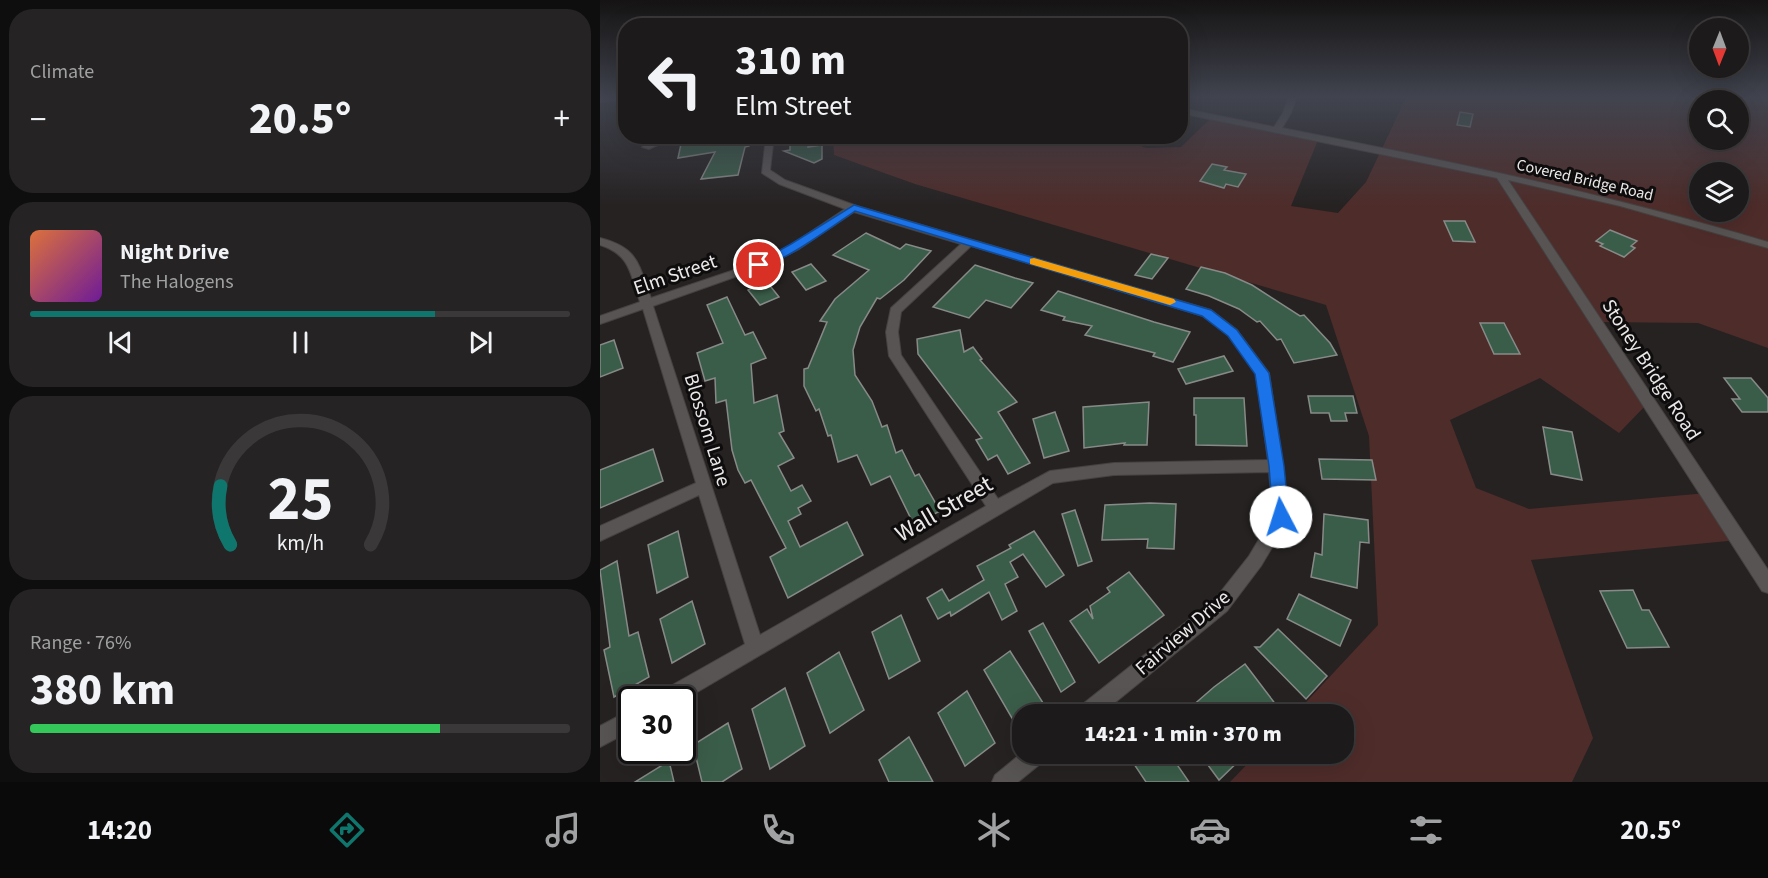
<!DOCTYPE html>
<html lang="en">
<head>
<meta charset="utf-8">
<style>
	body { margin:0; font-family:"Source Sans 3",sans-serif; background:#252323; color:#f1f3f6; height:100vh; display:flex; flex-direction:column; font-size:22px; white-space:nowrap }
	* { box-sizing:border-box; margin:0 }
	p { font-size:20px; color:#a0a1a2 }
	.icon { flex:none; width:33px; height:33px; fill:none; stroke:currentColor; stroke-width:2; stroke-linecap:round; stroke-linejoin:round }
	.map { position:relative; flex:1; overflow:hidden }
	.sheet { display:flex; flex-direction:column; gap:9px; padding:9px; background:#0f0e0e; width:600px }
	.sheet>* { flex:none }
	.banner { position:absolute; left:18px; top:18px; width:570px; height:126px; border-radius:24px; box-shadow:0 6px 24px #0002,0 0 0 2px #3a3839; background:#1c1a1a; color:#f1f3f6; overflow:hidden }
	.needle { width:39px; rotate:181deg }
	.buttons { position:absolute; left:1089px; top:18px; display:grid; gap:12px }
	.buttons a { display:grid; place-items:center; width:60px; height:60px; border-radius:50%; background:#1c1a1a; box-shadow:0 6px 24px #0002,0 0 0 2px #3a3839; font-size:30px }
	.speed { position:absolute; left:18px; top:686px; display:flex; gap:12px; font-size:30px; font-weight:700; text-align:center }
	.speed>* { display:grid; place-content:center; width:78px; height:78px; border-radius:50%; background:#1c1a1a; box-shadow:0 6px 24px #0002,0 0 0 2px #3a3839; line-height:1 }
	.speed .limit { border:3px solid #111; border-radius:9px; background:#fff; color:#111 }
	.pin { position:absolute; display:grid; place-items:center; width:51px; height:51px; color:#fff; margin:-26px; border:3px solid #fff; border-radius:50%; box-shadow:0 2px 6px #0007 }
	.me { position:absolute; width:66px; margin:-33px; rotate:355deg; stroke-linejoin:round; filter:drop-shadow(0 0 4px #0008) }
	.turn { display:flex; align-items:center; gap:21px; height:126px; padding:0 18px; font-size:27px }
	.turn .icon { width:78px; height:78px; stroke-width:2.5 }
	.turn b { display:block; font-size:42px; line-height:51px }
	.big { font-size:45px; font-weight:800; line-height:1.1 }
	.sheet .widget { flex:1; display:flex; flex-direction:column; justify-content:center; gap:9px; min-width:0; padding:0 21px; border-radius:24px; background:#252323 }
	.sheet .dial { align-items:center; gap:0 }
	.dial svg { height:156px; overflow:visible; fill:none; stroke:#3a3839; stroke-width:7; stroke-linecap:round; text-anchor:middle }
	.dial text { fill:#f1f3f6; stroke:none }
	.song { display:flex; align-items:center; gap:18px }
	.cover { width:72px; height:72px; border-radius:9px; background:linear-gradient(135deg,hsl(20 70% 55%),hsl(280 70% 35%)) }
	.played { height:6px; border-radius:3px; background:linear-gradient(90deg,#0f766e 75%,#3a3839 75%) }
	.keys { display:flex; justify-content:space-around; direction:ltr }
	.heat { display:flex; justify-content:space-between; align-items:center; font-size:33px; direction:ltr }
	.charge { height:9px; border-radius:4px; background:linear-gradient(90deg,#34c759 76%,#3a3839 0) }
	.trip { position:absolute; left:412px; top:704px; width:342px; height:60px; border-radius:24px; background:#1c1a1a; box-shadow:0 6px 24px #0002,0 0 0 2px #3a3839; font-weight:800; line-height:60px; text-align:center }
	.tabs { display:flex; height:96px; justify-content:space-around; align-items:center; background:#0b0a0a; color:#a0a1a2 }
	.tabs .icon { width:42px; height:42px }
	.tabs .active { color:#0f766e }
	.tabs b { font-size:27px; color:#f1f3f6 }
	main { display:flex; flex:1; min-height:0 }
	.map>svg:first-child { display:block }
	.green { fill:#4e2c2a; fill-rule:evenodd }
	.building { fill:#3a5d49; stroke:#878a88; stroke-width:1.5 }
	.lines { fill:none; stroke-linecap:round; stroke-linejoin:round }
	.minor-casing { stroke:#444140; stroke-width:2 }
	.minor { fill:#585454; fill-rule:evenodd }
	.route { fill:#1a73e8; stroke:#114b97; stroke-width:1.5 }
	.slow { fill:#f59e0b }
	.labels { text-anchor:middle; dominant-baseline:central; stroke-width:6; stroke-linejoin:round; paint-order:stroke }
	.far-street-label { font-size:16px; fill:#ebe8e8; stroke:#0e0c0c }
	.street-label { font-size:20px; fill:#ebe8e8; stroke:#0e0c0c }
	.near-street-label { font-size:24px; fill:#ebe8e8; stroke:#0e0c0c }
</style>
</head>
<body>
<main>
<section class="sheet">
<div class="widget"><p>Climate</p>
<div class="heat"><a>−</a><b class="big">20.5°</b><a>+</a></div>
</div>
<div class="widget">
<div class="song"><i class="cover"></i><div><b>Night Drive</b><p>The Halogens</p></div></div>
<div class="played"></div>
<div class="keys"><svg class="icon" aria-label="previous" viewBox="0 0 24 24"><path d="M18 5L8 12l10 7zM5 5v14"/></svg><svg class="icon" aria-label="pause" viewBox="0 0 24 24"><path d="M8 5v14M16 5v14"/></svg><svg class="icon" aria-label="next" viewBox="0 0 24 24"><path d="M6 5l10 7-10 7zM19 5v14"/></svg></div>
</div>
<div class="widget dial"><svg viewBox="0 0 100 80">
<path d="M14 69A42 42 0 1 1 86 69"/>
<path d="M14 69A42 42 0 0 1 9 39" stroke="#0f766e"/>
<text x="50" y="56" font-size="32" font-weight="700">25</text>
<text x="50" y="72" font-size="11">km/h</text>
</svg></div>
<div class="widget"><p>Range · 76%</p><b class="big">380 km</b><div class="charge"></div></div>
</section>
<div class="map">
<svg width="1168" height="782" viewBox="0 0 1168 782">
	<rect width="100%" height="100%" fill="#262222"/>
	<path class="green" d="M 807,96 L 1168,96 L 1168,348 L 1098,323 L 996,322 L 1047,404 L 1019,433 L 940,378 L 850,420 L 876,488 L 929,509 L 1107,493 L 1138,540 L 931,560 L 993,738 L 972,782 L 630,782 L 658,753 L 744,753 L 744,714 L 695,714 L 778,625 L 769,436 L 726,305 L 315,184 L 234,155 L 233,137 L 516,136 L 546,148 L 581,147 L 611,118 L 718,140 L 691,206 L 738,213 L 766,182 ZM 1100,100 L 1138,100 L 1138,140 L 1100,140 ZM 1100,172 L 1138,172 L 1138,212 L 1100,212 Z"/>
	<g class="building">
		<polygon points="860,112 873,114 870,127 857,125"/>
		<polygon points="138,136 147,136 149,146 145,147 138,175 101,179 115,152 78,158 81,144"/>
		<polygon points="209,137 208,147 222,145 222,159 214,163 184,151 190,150 190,140"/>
		<polygon points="612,164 627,167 624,170 646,174 638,187 626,184 624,188 600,181"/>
		<polygon points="844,221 865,221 875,242 853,241"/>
		<polygon points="1010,230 1037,241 1031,246 1035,248 1024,257 1000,246 1003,244 996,241"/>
		<polygon points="266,233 300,249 306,244 331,251 304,280 280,299 277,298 260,327 253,350 255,375 272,401 282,427 287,425 296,453 302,450 315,476 319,474 340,511 314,525 290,476 271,485 257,455 238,462 231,435 228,436 219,409 216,411 204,386 204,369 208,368 227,322 220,321 235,299 269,270 233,255"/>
		<polygon points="551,254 568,258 552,279 535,275"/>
		<polygon points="211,264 226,281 206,290 192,272"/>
		<polygon points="375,265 415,278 433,283 411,308 386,300 369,318 333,307"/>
		<polygon points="601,267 625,273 652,285 700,316 704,315 730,343 737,355 694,363 681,339 677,340 660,321 657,322 639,309 609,296 586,289"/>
		<polygon points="167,282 179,297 160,305 148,290"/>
		<polygon points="458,291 554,322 590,332 573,362 553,356 555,353 485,335 492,326 463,320 465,317 441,310"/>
		<polygon points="127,297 145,335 153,332 166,358 151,364 154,403 177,395 184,431 179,433 194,458 178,466 191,491 202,485 211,501 198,508 201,514 188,521 200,547 247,522 263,555 188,598 170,557 186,548 151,480 145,483 138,470 132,450 126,400 116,403 115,378 105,381 97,353 123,343 107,305"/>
		<polygon points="880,323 904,323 920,354 894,354"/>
		<polygon points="360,330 364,352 373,347 382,359 380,360 417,402 398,412 430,463 408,474 397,455 388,460 376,440 382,438 318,354 317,339"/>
		<polygon points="14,340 23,368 0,377 0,345"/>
		<polygon points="624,356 633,371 586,384 578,369"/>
		<polygon points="1124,378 1151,378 1168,398 1168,412 1142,412 1132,399 1140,399"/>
		<polygon points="708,396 753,396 757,413 745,413 747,421 731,421 729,413 711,413"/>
		<polygon points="594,398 644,398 647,446 596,445 596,415 594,415"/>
		<polygon points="549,402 547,445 524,445 525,443 484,448 483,407"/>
		<polygon points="455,412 469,451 444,458 433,419"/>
		<polygon points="943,427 972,432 982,480 951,474"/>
		<polygon points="53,449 63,481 0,508 0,470"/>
		<polygon points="719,459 772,460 776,480 722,479"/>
		<polygon points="550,503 576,504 574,549 547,548 548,539 502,540 505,505"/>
		<polygon points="475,510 492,561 478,566 462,514"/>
		<polygon points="724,514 768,520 769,543 760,542 757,588 711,577 715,553 722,555"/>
		<polygon points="78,531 88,577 57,593 48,545"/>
		<polygon points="434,531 464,575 446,587 423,554 410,562 418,577 405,584 417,611 402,620 389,592 351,616 350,612 338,619 327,598 342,589 349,601 384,580 377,566 411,548 409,545"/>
		<polygon points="17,561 29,636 38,632 49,677 14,697 4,650 10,647 0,570"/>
		<polygon points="529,572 564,615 499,663 470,621 487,609 493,619 490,606 510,592 507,588"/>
		<polygon points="1033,590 1042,610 1049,610 1069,647 1027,648 1000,591"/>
		<polygon points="699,594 751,620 740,646 687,619"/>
		<polygon points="92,601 105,644 72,663 60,619"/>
		<polygon points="301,615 320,661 289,679 272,632"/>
		<polygon points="443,623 475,682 461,692 429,631"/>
		<polygon points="678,629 727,676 706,699 655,647 660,647"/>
		<polygon points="410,651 445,706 434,714 423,714 423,737 384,670"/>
		<polygon points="239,652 264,710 230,733 207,673"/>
		<polygon points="645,664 683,714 583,714 614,687"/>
		<polygon points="185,688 205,746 170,769 152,709"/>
		<polygon points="367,691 395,743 365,766 338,713"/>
		<polygon points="128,723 142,769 122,782 102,782 93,745"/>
		<polygon points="309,737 333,782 289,782 279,760"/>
		<polygon points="537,753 569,753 589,782 546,782 530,758"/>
		<polygon points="599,753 647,753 619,780"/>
		<polygon points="69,761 74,782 35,782"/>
	</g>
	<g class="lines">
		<g class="minor-casing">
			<g id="minor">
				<polygon points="26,96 26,99 0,102 0,98"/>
				<path d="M 689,96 L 697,96 L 691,113 L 682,128 C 845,160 1008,194 1168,242 L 1168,248 L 1020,206 L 908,180 L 1168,570 L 1168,593 L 1162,591 L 897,178 L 580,113 L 580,108 L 674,127 L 683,113 Z"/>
				<polygon points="59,136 77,136 49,149 42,147"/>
				<path d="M 166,136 L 174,136 L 170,170 L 185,180 L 257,206 L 611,310 L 637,330 L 669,373 L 683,466 L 689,517 L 687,522 L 661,566 L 627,611 L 501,714 L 476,714 L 479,707 L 615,599 L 649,556 L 673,516 L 669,472 L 514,475 L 453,483 L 82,701 L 82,699 L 57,699 L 60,692 L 145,644 L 99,495 L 0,541 L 0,526 L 96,483 L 43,309 L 0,324 L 0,316 L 40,302 C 30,274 31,255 0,245 L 0,238 C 39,248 38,264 51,298 L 155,263 L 191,245 L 245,209 L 179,184 L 162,173 ZM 254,212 L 361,244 L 291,308 L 286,332 L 289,356 L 386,506 L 160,635 L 53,306 L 163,267 L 199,249 ZM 371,246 L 603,316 L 629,336 L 656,374 L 668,460 L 514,463 L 450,471 L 398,499 L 301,355 L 298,332 L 301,312 Z"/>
				<polygon points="32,709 32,730 0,747 0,726"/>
				<polygon points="423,752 448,753 445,760 418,782 392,782 395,775"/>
			</g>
		</g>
		<use href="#minor" class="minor"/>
	</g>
	<linearGradient id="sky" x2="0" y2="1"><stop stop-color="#151313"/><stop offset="0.47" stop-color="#41444f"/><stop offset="1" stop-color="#41444f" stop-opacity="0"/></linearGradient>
	<rect width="1168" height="206" fill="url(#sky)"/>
	<path class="route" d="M 254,205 L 611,310 L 637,330 L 669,373 L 684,466 L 689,517 L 687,522 L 681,524 L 676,522 L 673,517 L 669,466 L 655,374 L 628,336 L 602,316 L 255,211 C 237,223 174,270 155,267 L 153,265 L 191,244 Z"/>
	<polygon class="slow" points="434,258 574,299 576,302 570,305 430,264 430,259"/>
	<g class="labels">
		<g class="far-street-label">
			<text transform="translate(985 180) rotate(13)">Covered Bridge Road</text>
		</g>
		<g class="street-label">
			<text transform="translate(75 275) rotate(-19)">Elm Street</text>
			<text transform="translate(1051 370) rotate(57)">Stoney Bridge Road</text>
			<text transform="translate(107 430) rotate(73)">Blossom Lane</text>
			<text transform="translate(583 633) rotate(-41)">Fairview Drive</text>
		</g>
		<g class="near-street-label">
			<text transform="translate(344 509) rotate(-30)">Wall Street</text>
		</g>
	</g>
</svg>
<div class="buttons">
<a><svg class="needle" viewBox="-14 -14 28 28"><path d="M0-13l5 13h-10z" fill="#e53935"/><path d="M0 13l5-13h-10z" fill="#a0a1a2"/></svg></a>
<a><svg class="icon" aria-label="search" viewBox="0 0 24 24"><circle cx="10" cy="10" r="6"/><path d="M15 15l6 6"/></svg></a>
<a><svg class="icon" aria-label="layers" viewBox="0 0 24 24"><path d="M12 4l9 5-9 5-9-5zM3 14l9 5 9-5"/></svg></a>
</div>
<div class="speed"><div class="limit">30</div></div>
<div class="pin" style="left:159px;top:265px;background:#d93025"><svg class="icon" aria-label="arrive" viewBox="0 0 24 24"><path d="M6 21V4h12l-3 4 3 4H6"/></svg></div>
<svg class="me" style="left:681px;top:517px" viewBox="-20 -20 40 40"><circle r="19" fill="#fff"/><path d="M0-13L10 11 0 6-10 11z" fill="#1a73e8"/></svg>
<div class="trip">14:21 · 1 min · 370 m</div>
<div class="banner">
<div class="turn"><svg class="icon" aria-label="left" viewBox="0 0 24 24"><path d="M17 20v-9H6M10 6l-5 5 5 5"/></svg><div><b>310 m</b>Elm Street</div></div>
</div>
</div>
</main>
<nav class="tabs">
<b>14:20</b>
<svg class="icon active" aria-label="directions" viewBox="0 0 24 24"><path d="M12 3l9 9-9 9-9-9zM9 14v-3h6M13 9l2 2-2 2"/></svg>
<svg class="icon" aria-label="music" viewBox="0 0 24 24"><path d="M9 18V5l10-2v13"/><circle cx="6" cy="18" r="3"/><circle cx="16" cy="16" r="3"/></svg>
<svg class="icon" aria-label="phone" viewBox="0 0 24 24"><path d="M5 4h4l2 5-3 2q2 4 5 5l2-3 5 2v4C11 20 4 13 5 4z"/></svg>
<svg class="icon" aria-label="climate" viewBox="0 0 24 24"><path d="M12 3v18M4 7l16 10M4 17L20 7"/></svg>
<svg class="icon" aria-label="car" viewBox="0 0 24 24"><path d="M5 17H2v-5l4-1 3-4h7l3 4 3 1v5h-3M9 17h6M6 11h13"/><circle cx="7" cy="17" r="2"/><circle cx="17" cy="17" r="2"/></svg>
<svg class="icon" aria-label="filters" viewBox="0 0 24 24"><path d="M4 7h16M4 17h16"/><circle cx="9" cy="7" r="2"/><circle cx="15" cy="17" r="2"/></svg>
<b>20.5°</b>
</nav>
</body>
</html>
